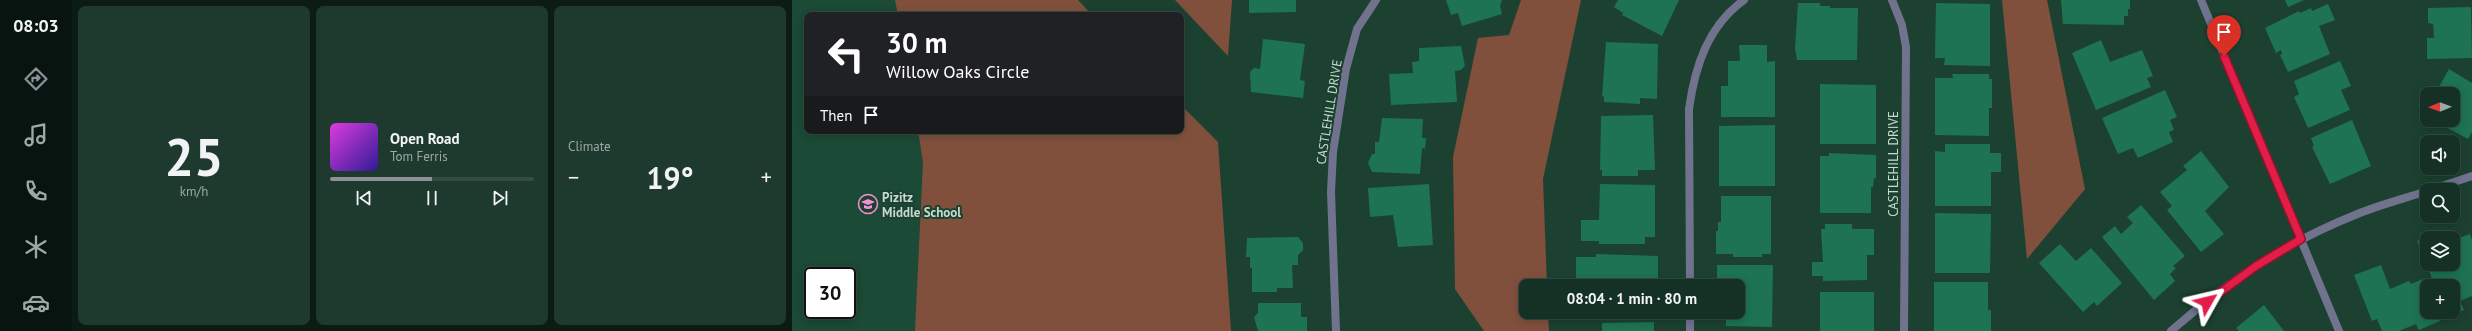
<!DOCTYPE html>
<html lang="en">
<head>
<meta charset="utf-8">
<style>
	body { margin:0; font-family:"PT Sans",sans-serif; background:#1e392d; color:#f1f3f6; height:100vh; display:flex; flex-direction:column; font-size:15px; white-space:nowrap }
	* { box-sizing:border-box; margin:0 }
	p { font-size:13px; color:#9da9a7 }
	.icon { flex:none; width:22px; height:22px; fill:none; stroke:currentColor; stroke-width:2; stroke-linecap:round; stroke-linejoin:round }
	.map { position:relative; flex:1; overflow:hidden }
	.drawer { display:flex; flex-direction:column; gap:6px; padding:6px; background:#0c1b14; width:720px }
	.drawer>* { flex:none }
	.hud { position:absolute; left:12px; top:12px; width:380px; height:122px; border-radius:8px; box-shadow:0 2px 10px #0003,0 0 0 1px #344c42; background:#202124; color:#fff; overflow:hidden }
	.needle { width:26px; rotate:269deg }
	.fabs { position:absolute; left:1628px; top:87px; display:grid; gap:8px }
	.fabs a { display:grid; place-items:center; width:40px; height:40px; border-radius:8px; background:#153125; box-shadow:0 2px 10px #0003,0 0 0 1px #344c42; font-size:20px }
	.speed { position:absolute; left:12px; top:267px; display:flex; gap:8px; font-size:20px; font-weight:700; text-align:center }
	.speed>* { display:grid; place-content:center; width:52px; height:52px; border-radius:50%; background:#153125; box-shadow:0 2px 10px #0003,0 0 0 1px #344c42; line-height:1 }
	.speed .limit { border:2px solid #111; border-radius:6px; background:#fff; color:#111 }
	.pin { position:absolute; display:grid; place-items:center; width:34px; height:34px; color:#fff; margin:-41px -17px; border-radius:50% 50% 50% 0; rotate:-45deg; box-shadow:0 0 4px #0007 }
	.pin .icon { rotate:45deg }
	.me { position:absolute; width:44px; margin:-22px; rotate:53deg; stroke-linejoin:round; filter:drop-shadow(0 0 3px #0008) }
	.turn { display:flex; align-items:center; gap:14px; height:84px; padding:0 16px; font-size:18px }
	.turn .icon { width:52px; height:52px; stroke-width:2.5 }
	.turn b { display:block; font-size:28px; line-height:34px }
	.then { display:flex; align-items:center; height:38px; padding:0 16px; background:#0003; gap:8px; font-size:15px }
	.big { font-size:30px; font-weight:700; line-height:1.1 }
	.drawer .card { flex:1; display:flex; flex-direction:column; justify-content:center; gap:6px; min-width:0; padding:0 14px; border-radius:8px; background:#1e392d }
	.drawer .dial { align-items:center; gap:0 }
	.dial b { font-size:52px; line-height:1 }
	.song { display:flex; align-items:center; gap:12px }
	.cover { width:48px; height:48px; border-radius:6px; background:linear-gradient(135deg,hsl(300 70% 55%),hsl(250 70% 35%)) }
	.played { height:4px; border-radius:2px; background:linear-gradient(90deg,#8c9099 50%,#344c42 50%) }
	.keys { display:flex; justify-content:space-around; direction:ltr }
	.heat { display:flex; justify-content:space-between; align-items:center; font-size:22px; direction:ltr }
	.drawer .tiles { flex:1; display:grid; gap:6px; grid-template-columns:repeat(3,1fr) }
	.trip { position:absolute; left:727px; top:279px; width:226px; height:40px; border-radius:8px; background:#153125; box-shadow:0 2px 10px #0003,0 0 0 1px #344c42; font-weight:700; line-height:40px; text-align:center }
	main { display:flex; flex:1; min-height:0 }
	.dock { display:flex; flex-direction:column; width:72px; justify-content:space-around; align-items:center; background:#08140f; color:#9da9a7 }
	.dock .icon { width:28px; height:28px }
	.dock .current { color:#8c9099 }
	.dock b { font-size:18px; color:#f1f3f6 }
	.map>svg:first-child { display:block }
	.built { fill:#1b4a36; fill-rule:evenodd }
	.green { fill:#80503d }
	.building { fill:#1d7352 }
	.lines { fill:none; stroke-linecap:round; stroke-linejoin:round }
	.street { stroke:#71728e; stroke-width:8 }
	.route-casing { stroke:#92132f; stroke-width:10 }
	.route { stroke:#e11d48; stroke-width:7 }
	.labels { text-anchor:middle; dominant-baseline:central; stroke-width:4; stroke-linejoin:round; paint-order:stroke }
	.street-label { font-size:13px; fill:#c6dad0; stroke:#1c4131 }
	.poi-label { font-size:13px; font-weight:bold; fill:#c6dad0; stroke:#1c4131; text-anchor:start }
</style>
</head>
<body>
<main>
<nav class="dock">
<b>08:03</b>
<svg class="icon current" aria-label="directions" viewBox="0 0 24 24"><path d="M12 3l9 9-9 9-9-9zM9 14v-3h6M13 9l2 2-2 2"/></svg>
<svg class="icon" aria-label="music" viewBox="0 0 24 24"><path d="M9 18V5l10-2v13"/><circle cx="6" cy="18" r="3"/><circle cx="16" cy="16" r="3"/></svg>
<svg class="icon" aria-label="phone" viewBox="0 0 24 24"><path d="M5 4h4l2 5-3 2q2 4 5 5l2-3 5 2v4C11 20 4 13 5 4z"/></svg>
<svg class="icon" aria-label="climate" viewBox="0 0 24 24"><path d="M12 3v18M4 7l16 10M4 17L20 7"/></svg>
<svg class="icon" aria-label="car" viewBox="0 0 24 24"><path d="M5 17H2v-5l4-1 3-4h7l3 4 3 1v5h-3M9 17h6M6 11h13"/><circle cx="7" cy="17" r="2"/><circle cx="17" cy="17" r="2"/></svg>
</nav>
<section class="drawer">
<div class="tiles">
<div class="card dial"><b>25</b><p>km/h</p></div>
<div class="card">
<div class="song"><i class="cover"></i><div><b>Open Road</b><p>Tom Ferris</p></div></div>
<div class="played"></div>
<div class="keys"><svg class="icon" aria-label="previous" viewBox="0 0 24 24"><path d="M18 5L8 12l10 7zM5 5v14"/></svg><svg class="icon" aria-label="pause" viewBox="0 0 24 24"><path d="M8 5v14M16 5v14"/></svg><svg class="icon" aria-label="next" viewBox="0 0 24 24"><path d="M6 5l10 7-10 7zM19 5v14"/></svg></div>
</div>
<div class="card"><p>Climate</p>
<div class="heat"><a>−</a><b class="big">19°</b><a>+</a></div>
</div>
</div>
</section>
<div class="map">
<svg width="1680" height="331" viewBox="0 0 1680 331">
	<rect width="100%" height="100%" fill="#1c4131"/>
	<path class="built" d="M 0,0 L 114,0 L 121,15 L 15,15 L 15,131 L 150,131 L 154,331 L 0,331 ZM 21,276 L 55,276 L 55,310 L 21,310 Z"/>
	<g class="green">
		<polygon points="103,0 286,0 300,15 106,15"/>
		<polygon points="383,0 440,0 436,56"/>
		<polygon points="729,0 789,0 751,179 755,286 734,286 734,312 756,312 757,331 692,331 663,289 661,157 686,38 717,35"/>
		<polygon points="1210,0 1255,0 1293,189 1235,259"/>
		<polygon points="389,105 426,142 439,331 123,331 131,162 126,131 389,131"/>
	</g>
	<g class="building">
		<polygon points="457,0 504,0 504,12 457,13"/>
		<polygon points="654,0 710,0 708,6 710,14 670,26 666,13 659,15"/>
		<polygon points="826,0 887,0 870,36 830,15 831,13 822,7"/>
		<polygon points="1269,0 1338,0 1338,9 1336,9 1336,16 1332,16 1332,25 1271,24"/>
		<polygon points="1493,0 1512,0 1496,7"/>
		<polygon points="1006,3 1028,3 1028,6 1038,6 1038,8 1066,8 1065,60 1005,60 1003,48"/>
		<polygon points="1144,3 1198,4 1198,66 1152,65 1153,58 1143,58"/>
		<polygon points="1536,4 1543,20 1527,26 1538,54 1496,72 1488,55 1490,54 1489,50 1484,53 1473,28 1507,11 1508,13 1519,8 1520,11"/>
		<polygon points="1679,7 1680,58 1635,59 1635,38 1642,38 1641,24 1636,23 1636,8"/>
		<polygon points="471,39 513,44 508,80 513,81 511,98 459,92 458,72 462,68 468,69"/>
		<polygon points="1309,40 1318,62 1350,50 1361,76 1355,78 1359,87 1304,110 1280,53"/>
		<polygon points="814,42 866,44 865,99 848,98 848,104 812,102 812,97 810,96"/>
		<polygon points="947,45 975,45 975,62 983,61 983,117 929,117 929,86 936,86 936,61 948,61"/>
		<polygon points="669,46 673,66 669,70 663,71 665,102 599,105 597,74 621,73 620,62 627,61 627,48"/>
		<polygon points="1548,61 1559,86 1549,90 1558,110 1516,128 1502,97 1507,94 1502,81"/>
		<polygon points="1657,69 1680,83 1680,132 1676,139 1641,120 1661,120 1661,94 1643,94"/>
		<polygon points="1160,74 1197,74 1197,79 1200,79 1200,108 1197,108 1197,136 1143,135 1143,78 1161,78"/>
		<polygon points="1028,84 1084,85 1084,144 1028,144"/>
		<polygon points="1373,90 1385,117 1378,120 1382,130 1377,132 1381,142 1346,158 1341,148 1326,154 1310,118"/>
		<polygon points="1630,98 1635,100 1635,115 1633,113 1634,110 1626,105"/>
		<polygon points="861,115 863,170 846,170 846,176 810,176 810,170 808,170 809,116"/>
		<polygon points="590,118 631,119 630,138 634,138 633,149 630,148 628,174 580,172 576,163 580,154 583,154 583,142 587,142"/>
		<polygon points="1560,120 1579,166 1538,184 1520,147 1522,146 1519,138"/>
		<polygon points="983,125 983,186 927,186 927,126"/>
		<polygon points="1153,144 1198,144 1198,153 1209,153 1209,172 1199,172 1199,206 1143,206 1143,151 1153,152"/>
		<polygon points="1409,151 1437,187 1413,211 1432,234 1409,252 1375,210 1380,206 1368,192 1395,170 1391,166"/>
		<polygon points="1037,153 1084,155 1084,178 1082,178 1081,187 1079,187 1079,213 1028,213 1028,156 1037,156"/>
		<polygon points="637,184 641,245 606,247 601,215 578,217 576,188"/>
		<polygon points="808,184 863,185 863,237 853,237 853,244 807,244 807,241 789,241 789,220 807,220"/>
		<polygon points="929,196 979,196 979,254 970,254 970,257 941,257 941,254 924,254 924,231 926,231 926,222 929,222"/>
		<polygon points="1349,205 1393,256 1381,266 1384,268 1378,274 1383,281 1362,300 1310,237 1323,226 1329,234 1341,223 1335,217"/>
		<polygon points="1143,213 1199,214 1198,273 1143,273"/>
		<polygon points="1033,224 1060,224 1060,229 1082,229 1082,255 1075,255 1075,280 1031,281 1031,276 1020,276 1020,262 1031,262 1029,229 1033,229"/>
		<polygon points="1652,230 1655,238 1635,238 1635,264 1661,264 1661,237 1663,236 1664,239 1678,234 1680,240 1680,296 1668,301 1672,310 1655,317 1653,312 1661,312 1661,286 1643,286 1625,241"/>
		<polygon points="506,237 511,243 511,250 506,255 506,265 500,265 501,288 485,288 485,292 460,292 460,268 458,268 458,257 454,257 455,238"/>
		<polygon points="1268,244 1284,261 1299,248 1330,283 1305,306 1302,302 1291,312 1247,263"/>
		<polygon points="804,254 866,256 866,286 784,286 784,257 804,257"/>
		<polygon points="925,265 981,265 980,327 934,326 934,313 924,312 946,312 946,286 925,286"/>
		<polygon points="1589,265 1598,289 1617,281 1619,284 1631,279 1635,289 1635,312 1644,312 1648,321 1627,330 1624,324 1607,331 1590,331 1585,319 1580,321 1562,275"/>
		<polygon points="1142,282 1196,282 1196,310 1199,310 1199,331 1142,331"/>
		<rect x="1028" y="292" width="54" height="39"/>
		<polygon points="466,303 509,303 509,317 515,317 515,331 466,331 462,317 466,313"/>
		<polygon points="1472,305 1492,331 1447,331 1444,328"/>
		<polygon points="862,322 862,331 810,331 810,323"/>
	</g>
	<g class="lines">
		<g class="street">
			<polyline points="1100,0 1110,25 1114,47 1112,331"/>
			<polyline points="1409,0 1547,331"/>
			<polyline points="1638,190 1680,176"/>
			<path d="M 898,286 L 897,109 C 903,66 916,26 952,0"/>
			<polyline points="898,312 898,331"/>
			<polyline points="544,331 539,192 541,152 554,69 565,29 584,0"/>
			<path d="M 1379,331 C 1433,283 1495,242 1563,215 C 1586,205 1611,199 1635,191"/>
		</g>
	</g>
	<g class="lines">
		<g class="route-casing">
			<polyline id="route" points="1415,302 1464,266 1509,239 1432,56"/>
		</g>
		<use href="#route" class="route"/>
	</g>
	<defs>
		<g id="school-ring" transform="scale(1)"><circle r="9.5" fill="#1c4131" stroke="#f690d0" stroke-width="1.5"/><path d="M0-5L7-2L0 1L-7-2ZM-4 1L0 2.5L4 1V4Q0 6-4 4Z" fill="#f690d0"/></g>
	</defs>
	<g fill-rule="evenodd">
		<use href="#school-ring" x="76" y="204"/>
	</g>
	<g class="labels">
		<g class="street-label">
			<text transform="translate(537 112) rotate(-81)">CASTLEHILL DRIVE</text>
			<text transform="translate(1101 164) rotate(-90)">CASTLEHILL DRIVE</text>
		</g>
		<g class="poi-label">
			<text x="90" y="197">Pizitz<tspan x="90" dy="15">Middle School</tspan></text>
		</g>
	</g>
</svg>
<div class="fabs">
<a><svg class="needle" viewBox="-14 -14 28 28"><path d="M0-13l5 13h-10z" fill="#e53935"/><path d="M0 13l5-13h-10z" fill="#9da9a7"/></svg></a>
<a><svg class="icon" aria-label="sound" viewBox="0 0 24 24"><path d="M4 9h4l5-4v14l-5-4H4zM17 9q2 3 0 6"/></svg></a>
<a><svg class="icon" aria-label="search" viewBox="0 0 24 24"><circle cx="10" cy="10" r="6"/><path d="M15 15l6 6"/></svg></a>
<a><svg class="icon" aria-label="layers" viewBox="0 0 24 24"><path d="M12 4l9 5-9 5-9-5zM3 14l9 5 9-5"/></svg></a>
<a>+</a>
</div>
<div class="speed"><div class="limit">30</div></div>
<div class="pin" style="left:1432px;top:56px;background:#d93025"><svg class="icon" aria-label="arrive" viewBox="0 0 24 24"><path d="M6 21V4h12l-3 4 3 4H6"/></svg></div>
<svg class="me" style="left:1415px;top:302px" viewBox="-20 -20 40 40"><path d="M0-17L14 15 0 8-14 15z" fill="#e11d48" stroke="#fff" stroke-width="4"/></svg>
<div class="trip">08:04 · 1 min · 80 m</div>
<div class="hud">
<div class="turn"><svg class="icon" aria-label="left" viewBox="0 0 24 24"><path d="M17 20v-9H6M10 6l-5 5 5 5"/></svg><div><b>30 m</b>Willow Oaks Circle</div></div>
<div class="then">Then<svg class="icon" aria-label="arrive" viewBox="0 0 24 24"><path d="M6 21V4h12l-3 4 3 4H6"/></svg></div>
</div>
</div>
</main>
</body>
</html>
